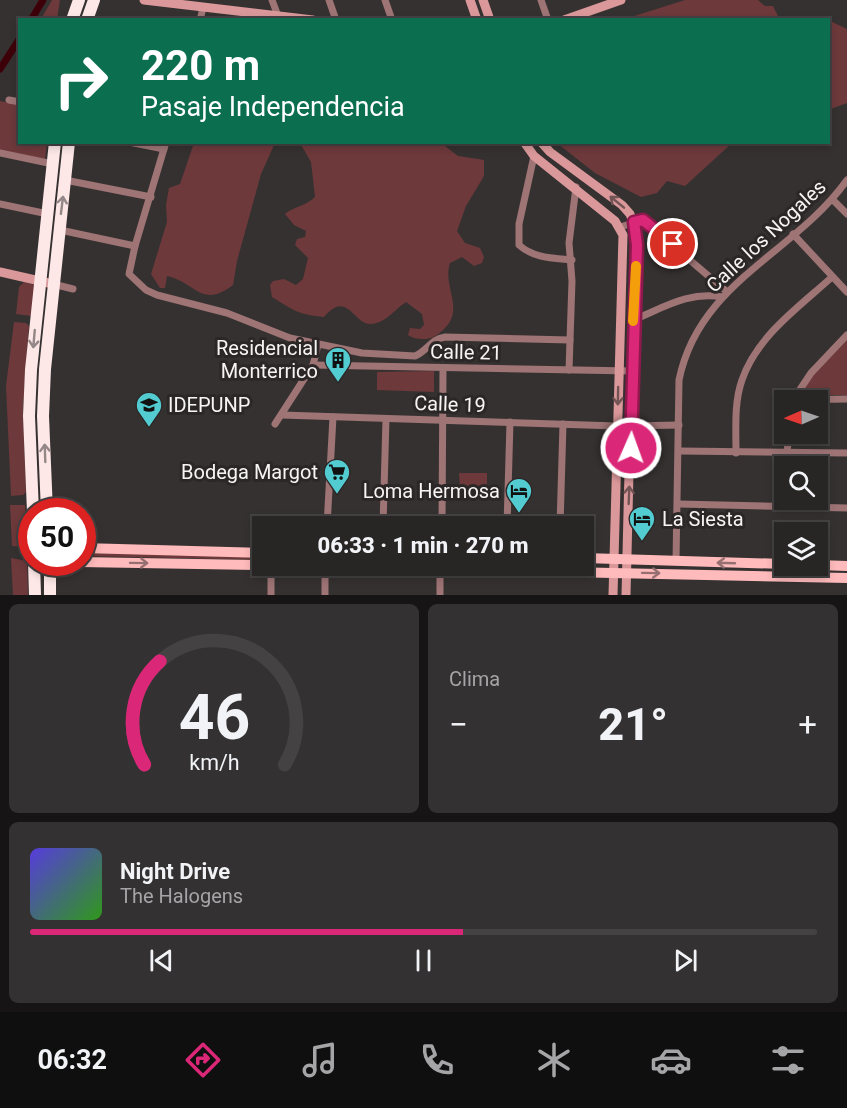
<!DOCTYPE html>
<html lang="es">
<head>
<meta charset="utf-8">
<style>
	body { margin:0; font-family:Roboto,sans-serif; background:#343132; color:#f1f3f6; height:100vh; display:flex; flex-direction:column; font-size:22px; white-space:nowrap }
	* { box-sizing:border-box; margin:0 }
	p { font-size:20px; color:#a5a5a7 }
	.icon { flex:none; width:33px; height:33px; fill:none; stroke:currentColor; stroke-width:2; stroke-linecap:round; stroke-linejoin:round }
	.map { position:relative; height:595px; overflow:hidden }
	.drawer { display:flex; flex-direction:column; gap:9px; padding:9px; background:#161414; flex:1 }
	.drawer>* { flex:none }
	.banner { position:absolute; left:18px; top:18px; width:812px; height:126px; border-radius:0px; box-shadow:0 3px 9px #0003,0 0 0 2px #444242; background:#0b6e4f; color:#fff; overflow:hidden }
	.needle { width:39px; rotate:268deg }
	.tools { position:absolute; left:774px; top:390px; display:grid; gap:12px }
	.tools a { display:grid; place-items:center; width:54px; height:54px; border-radius:0px; background:#282525; box-shadow:0 3px 9px #0003,0 0 0 2px #444242; font-size:30px }
	.speed { position:absolute; left:18px; top:498px; display:flex; gap:12px; font-size:30px; font-weight:700; text-align:center }
	.speed>* { display:grid; place-content:center; width:78px; height:78px; border-radius:50%; background:#282525; box-shadow:0 3px 9px #0003,0 0 0 2px #444242; line-height:1 }
	.speed .limit { border:9px solid #d22; background:#fff; color:#111 }
	.pin { position:absolute; display:grid; place-items:center; width:51px; height:51px; color:#fff; margin:-26px; border:3px solid #fff; border-radius:50%; box-shadow:0 2px 6px #0007 }
	.me { position:absolute; width:66px; margin:-33px; rotate:2deg; stroke-linejoin:round; filter:drop-shadow(0 0 4px #0008) }
	.turn { display:flex; align-items:center; gap:21px; height:126px; padding:0 24px; font-size:27px }
	.turn .icon { width:78px; height:78px; stroke-width:2.5 }
	.turn b { display:block; font-size:42px; line-height:51px }
	.big { font-size:45px; font-weight:800; line-height:1.1 }
	.drawer .tile { flex:1; display:flex; flex-direction:column; justify-content:center; gap:9px; min-width:0; padding:0 21px; border-radius:9px; background:#343132 }
	.drawer .dial { align-items:center; gap:0 }
	.dial svg { height:156px; overflow:visible; fill:none; stroke:#444242; stroke-width:7; stroke-linecap:round; text-anchor:middle }
	.dial text { fill:#f1f3f6; stroke:none }
	.song { display:flex; align-items:center; gap:18px }
	.cover { width:72px; height:72px; border-radius:9px; background:linear-gradient(135deg,hsl(250 70% 55%),hsl(110 70% 35%)) }
	.played { height:6px; border-radius:3px; background:linear-gradient(90deg,#db2777 55%,#444242 55%) }
	.keys { display:flex; justify-content:space-around; direction:ltr }
	.heat { display:flex; justify-content:space-between; align-items:center; font-size:33px; direction:ltr }
	.drawer .tiles { flex:1; display:grid; gap:9px; grid-template-columns:1fr 1fr }
	.tile:last-child { grid-column:span 2 }
	.trip { position:absolute; left:252px; top:516px; width:342px; height:60px; border-radius:0px; background:#282525; box-shadow:0 3px 9px #0003,0 0 0 2px #444242; font-weight:800; line-height:60px; text-align:center }
	.tabs { display:flex; height:96px; justify-content:space-around; align-items:center; background:#100f0f; color:#a5a5a7 }
	.tabs .icon { width:42px; height:42px }
	.tabs .current { color:#db2777 }
	.tabs b { font-size:27px; color:#f1f3f6 }
	.map>svg:first-child { display:block }
	.green { fill:#6d393b }
	.lines { fill:none; stroke-linecap:round; stroke-linejoin:round }
	.canal { stroke:#3d0009; stroke-width:7 }
	.street { stroke:#9e7475; stroke-width:7 }
	.secondary { stroke:#db989a; stroke-width:9 }
	.primary { stroke:#ffbabb; stroke-width:10 }
	.highway { stroke:#fde7e7; stroke-width:12 }
	.oneway { stroke:#725455 }
	.oneway2 { stroke:#948787 }
	.oneway3 { stroke:#967071 }
	.route-casing { stroke:#8e194d; stroke-width:15 }
	.route { stroke:#db2777; stroke-width:10 }
	.slow { stroke:#f59e0b; stroke-width:10 }
	.labels { text-anchor:middle; dominant-baseline:central; stroke-width:6; stroke-linejoin:round; paint-order:stroke }
	.street-label { font-size:20px; fill:#f7f4f4; stroke:#2c2727 }
	.poi-label { font-size:20px; fill:#f7f4f4; stroke:#2c2727; text-anchor:end }
</style>
</head>
<body>
<div class="map">
<svg width="847" height="595" viewBox="0 0 847 595">
	<rect width="100%" height="100%" fill="#363131"/>
	<g class="green">
		<polygon points="52,0 60,0 57,19 41,19"/>
		<polygon points="685,0 758,0 765,6 773,6 779,18 805,16 827,19 625,19"/>
		<polygon points="828,20 847,29 847,103 828,110"/>
		<polygon points="0,101 19,105 20,142 47,143 45,159 0,151"/>
		<path d="M 194,143 L 275,143 L 261,174 L 237,261 L 233,285 C 201,309 197,283 167,276 L 165,288 L 160,288 L 151,274 L 167,222 L 166,205 L 169,188 L 180,184 Z"/>
		<path d="M 300,143 L 441,143 L 458,156 L 484,160 L 484,176 L 466,206 L 457,231 L 465,243 L 480,248 L 484,257 L 482,263 L 474,266 L 462,257 L 450,263 C 442,287 466,309 443,330 C 437,335 434,338 426,339 C 420,339 413,339 408,335 L 410,328 L 420,329 L 424,325 L 422,314 L 406,302 C 395,309 386,323 371,324 C 353,325 348,289 324,317 C 299,315 293,310 272,297 L 270,285 L 273,281 L 284,279 L 296,285 L 303,279 L 308,258 L 295,245 L 297,239 L 305,237 L 306,231 L 294,225 L 285,214 C 295,206 306,206 315,197 L 311,162 Z"/>
		<polygon points="557,143 732,143 685,186 667,181 657,193 641,197 595,173"/>
		<polygon points="24,282 35,285 31,316 16,314 19,287"/>
		<polygon points="14,322 26,323 29,326 23,408 26,492 23,495 11,496 6,386"/>
		<polygon points="847,335 847,395 795,395"/>
		<polygon points="434,371 434,392 377,390 377,372"/>
		<polygon points="459,473 487,473 487,488 460,488"/>
		<polygon points="10,505 25,505 27,544 24,547 12,546"/>
		<polygon points="82,551 262,555 262,560 83,556"/>
		<polygon points="11,558 27,561 28,595 13,595"/>
	</g>
	<g class="lines">
		<g class="canal">
			<polyline points="31,20 43,0"/>
			<polyline points="0,69 20,38"/>
		</g>
		<g class="street">
			<polyline points="272,0 278,16"/>
			<polyline points="329,0 336,20"/>
			<polyline points="385,0 392,20"/>
			<polyline points="541,0 548,20"/>
			<polyline points="200,20 203,8"/>
			<polyline points="9,100 20,102"/>
			<polyline points="129,142 164,149"/>
			<path d="M 166,142 L 135,246 L 129,274 L 146,290 L 157,295 L 227,313 L 290,338 L 362,353 L 415,356 C 427,351 431,339 445,337 L 570,340"/>
			<polyline points="0,153 53,164"/>
			<path d="M 534,156 L 519,224 L 519,245 C 533,258 553,258 572,260"/>
			<polyline points="65,180 151,197"/>
			<polyline points="833,200 847,214"/>
			<polyline points="0,204 48,214"/>
			<polyline points="620,227 643,220 726,291"/>
			<polyline points="60,230 135,246"/>
			<polyline points="793,234 847,292"/>
			<polyline points="53,284 73,289"/>
			<path d="M 633,320 C 663,308 689,291 722,297"/>
			<polyline points="313,365 632,371"/>
			<polyline points="569,370 572,281 569,243 576,187"/>
			<polyline points="793,400 811,373 847,335"/>
			<polyline points="793,400 847,399"/>
			<polyline points="282,415 617,426"/>
			<polyline points="275,424 313,365 318,345"/>
			<polyline points="631,426 679,425"/>
			<polyline points="679,451 847,453"/>
			<polyline points="787,452 789,434"/>
			<path d="M 736,453 C 736,429 734,402 742,380 C 757,336 799,307 832,277"/>
			<polyline points="679,504 847,508"/>
			<polyline points="327,526 333,417"/>
			<polyline points="383,526 386,419"/>
			<polyline points="442,526 443,368"/>
			<polyline points="507,526 510,422"/>
			<polyline points="560,526 563,424"/>
			<path d="M 676,561 L 679,380 C 699,282 794,254 847,180"/>
			<polyline points="271,595 271,566"/>
			<polyline points="325,595 325,566"/>
			<polyline points="440,595 440,570"/>
		</g>
		<g class="secondary">
			<polyline points="144,0 313,20"/>
			<polyline points="470,0 477,20"/>
			<polyline points="483,0 490,20"/>
			<polyline points="564,20 621,0"/>
			<polyline points="524,142 534,156 615,221 623,235 613,595"/>
			<polyline points="541,142 550,152 622,205 630,214 635,227 626,595"/>
			<polyline points="0,272 53,284"/>
		</g>
		<g class="primary">
			<polyline points="82,548 262,553"/>
			<polyline points="584,558 784,564"/>
			<polyline points="80,562 262,565"/>
			<polyline points="818,565 847,566"/>
			<polyline points="278,566 847,578"/>
		</g>
		<g class="highway">
			<polyline points="72,20 79,0"/>
			<polyline points="87,20 94,0"/>
			<polyline points="33,512 29,416 31,370 55,142"/>
			<polyline points="47,512 43,416 45,369 69,142"/>
			<polyline points="34,562 35,595"/>
			<polyline points="50,562 50,595"/>
		</g>
	</g>
	<defs><path id="oneway-shaft" d="M-6 0H5M1.5-3L5.5 0L1.5 3" fill="none" stroke-width="1.6" stroke-linecap="round" stroke-linejoin="round" transform="scale(1.5)"/></defs>
	<g class="oneway">
		<use href="#oneway-shaft" transform="translate(617 202) rotate(-141)"/>
		<use href="#oneway-shaft" transform="translate(618 396) rotate(91)"/>
		<use href="#oneway-shaft" transform="translate(629 495) rotate(-88)"/>
	</g>
	<g class="oneway2">
		<use href="#oneway-shaft" transform="translate(62 205) rotate(-83)"/>
		<use href="#oneway-shaft" transform="translate(34 339) rotate(95)"/>
		<use href="#oneway-shaft" transform="translate(45 453) rotate(-92)"/>
	</g>
	<g class="oneway3">
		<use href="#oneway-shaft" transform="translate(139 563) rotate(1)"/>
		<use href="#oneway-shaft" transform="translate(726 563) rotate(-178)"/>
		<use href="#oneway-shaft" transform="translate(651 573) rotate(1)"/>
	</g>
	<g class="lines">
		<g class="route-casing">
			<polyline id="route" points="631,448 637,245 634,222 643,220 673,244"/>
		</g>
		<use href="#route" class="route"/>
		<polyline class="slow" points="633,321 636,266"/>
	</g>
	<defs>
		<g id="building-pin" transform="scale(1.35)"><path d="M0 17L-7.5 6A9.5 9.5 0 1 1 7.5 6Z" fill="#52ccd0" stroke="#2c2727"/><path d="M-4-6H4V6H1V3H-1V6H-4ZM-2.5-4.3h1.7v1.8h-1.7ZM.8-4.3h1.7v1.8H.8ZM-2.5-1h1.7V.8h-1.7ZM.8-1h1.7V.8H.8Z" fill="#111"/></g>
		<g id="university-pin" transform="scale(1.35)"><path d="M0 17L-7.5 6A9.5 9.5 0 1 1 7.5 6Z" fill="#52ccd0" stroke="#2c2727"/><path d="M0-5L7-2L0 1L-7-2ZM-4 1L0 2.5L4 1V4Q0 6-4 4Z" fill="#111"/></g>
		<g id="supermarket-pin" transform="scale(1.35)"><path d="M0 17L-7.5 6A9.5 9.5 0 1 1 7.5 6Z" fill="#52ccd0" stroke="#2c2727"/><path d="M-6-5.5h2.5l.6 2H6L4.5 2H-2.5L-4.4-4H-6ZM-1.5 3.2a1.3 1.3 0 1 0 .1 0ZM3 3.2a1.3 1.3 0 1 0 .1 0Z" fill="#111"/></g>
		<g id="hotel-pin" transform="scale(1.35)"><path d="M0 17L-7.5 6A9.5 9.5 0 1 1 7.5 6Z" fill="#52ccd0" stroke="#2c2727"/><path d="M-6-4.5h1.5V1H6V5H4.5V3h-9V5H-6ZM-4 0a1.8 1.8 0 1 1 3.6 0ZM.5 0V-2.5h3Q6-2.5 6 0Z" fill="#111"/></g>
	</defs>
	<g fill-rule="evenodd">
		<use href="#building-pin" x="338" y="360"/>
		<use href="#university-pin" x="149" y="405"/>
		<use href="#supermarket-pin" x="337" y="472"/>
		<use href="#hotel-pin" x="519" y="491"/>
		<use href="#hotel-pin" x="642" y="519"/>
	</g>
	<g class="labels">
		<g class="street-label">
			<text transform="translate(766 236) rotate(-43)">Calle los Nogales</text>
			<text transform="translate(466 352) rotate(1)">Calle 21</text>
			<text transform="translate(450 404) rotate(2)">Calle 19</text>
		</g>
		<g class="poi-label">
			<text x="318" y="348">Residencial<tspan x="318" dy="23">Monterrico</tspan></text>
			<text x="168" y="405" text-anchor="start">IDEPUNP</text>
			<text x="318" y="472">Bodega Margot</text>
			<text x="500" y="491">Loma Hermosa</text>
			<text x="662" y="519" text-anchor="start">La Siesta</text>
		</g>
	</g>
</svg>
<div class="tools">
<a><svg class="needle" viewBox="-14 -14 28 28"><path d="M0-13l5 13h-10z" fill="#e53935"/><path d="M0 13l5-13h-10z" fill="#a5a5a7"/></svg></a>
<a><svg class="icon" aria-label="search" viewBox="0 0 24 24"><circle cx="10" cy="10" r="6"/><path d="M15 15l6 6"/></svg></a>
<a><svg class="icon" aria-label="layers" viewBox="0 0 24 24"><path d="M12 4l9 5-9 5-9-5zM3 14l9 5 9-5"/></svg></a>
</div>
<div class="speed"><div class="limit">50</div></div>
<div class="pin" style="left:673px;top:244px;background:#d93025"><svg class="icon" aria-label="arrive" viewBox="0 0 24 24"><path d="M6 21V4h12l-3 4 3 4H6"/></svg></div>
<svg class="me" style="left:631px;top:448px" viewBox="-20 -20 40 40"><circle r="17" fill="#db2777" stroke="#fff" stroke-width="3"/><path d="M0-11L8 9 0 5-8 9z" fill="#fff"/></svg>
<div class="trip">06:33 · 1 min · 270 m</div>
<div class="banner">
<div class="turn"><svg class="icon" aria-label="right" viewBox="0 0 24 24"><path d="M7 20v-9h11M14 6l5 5-5 5"/></svg><div><b>220 m</b>Pasaje Independencia</div></div>
</div>
</div>
<section class="drawer">
<div class="tiles">
<div class="tile dial"><svg viewBox="0 0 100 80">
<path d="M14 69A42 42 0 1 1 86 69"/>
<path d="M14 69A42 42 0 0 1 22 16" stroke="#db2777"/>
<text x="50" y="56" font-size="32" font-weight="700">46</text>
<text x="50" y="72" font-size="11">km/h</text>
</svg></div>
<div class="tile"><p>Clima</p>
<div class="heat"><a>−</a><b class="big">21°</b><a>+</a></div>
</div>
<div class="tile">
<div class="song"><i class="cover"></i><div><b>Night Drive</b><p>The Halogens</p></div></div>
<div class="played"></div>
<div class="keys"><svg class="icon" aria-label="previous" viewBox="0 0 24 24"><path d="M18 5L8 12l10 7zM5 5v14"/></svg><svg class="icon" aria-label="pause" viewBox="0 0 24 24"><path d="M8 5v14M16 5v14"/></svg><svg class="icon" aria-label="next" viewBox="0 0 24 24"><path d="M6 5l10 7-10 7zM19 5v14"/></svg></div>
</div>
</div>
</section>
<nav class="tabs">
<b>06:32</b>
<svg class="icon current" aria-label="directions" viewBox="0 0 24 24"><path d="M12 3l9 9-9 9-9-9zM9 14v-3h6M13 9l2 2-2 2"/></svg>
<svg class="icon" aria-label="music" viewBox="0 0 24 24"><path d="M9 18V5l10-2v13"/><circle cx="6" cy="18" r="3"/><circle cx="16" cy="16" r="3"/></svg>
<svg class="icon" aria-label="phone" viewBox="0 0 24 24"><path d="M5 4h4l2 5-3 2q2 4 5 5l2-3 5 2v4C11 20 4 13 5 4z"/></svg>
<svg class="icon" aria-label="climate" viewBox="0 0 24 24"><path d="M12 3v18M4 7l16 10M4 17L20 7"/></svg>
<svg class="icon" aria-label="car" viewBox="0 0 24 24"><path d="M5 17H2v-5l4-1 3-4h7l3 4 3 1v5h-3M9 17h6M6 11h13"/><circle cx="7" cy="17" r="2"/><circle cx="17" cy="17" r="2"/></svg>
<svg class="icon" aria-label="filters" viewBox="0 0 24 24"><path d="M4 7h16M4 17h16"/><circle cx="9" cy="7" r="2"/><circle cx="15" cy="17" r="2"/></svg>
</nav>
</body>
</html>
